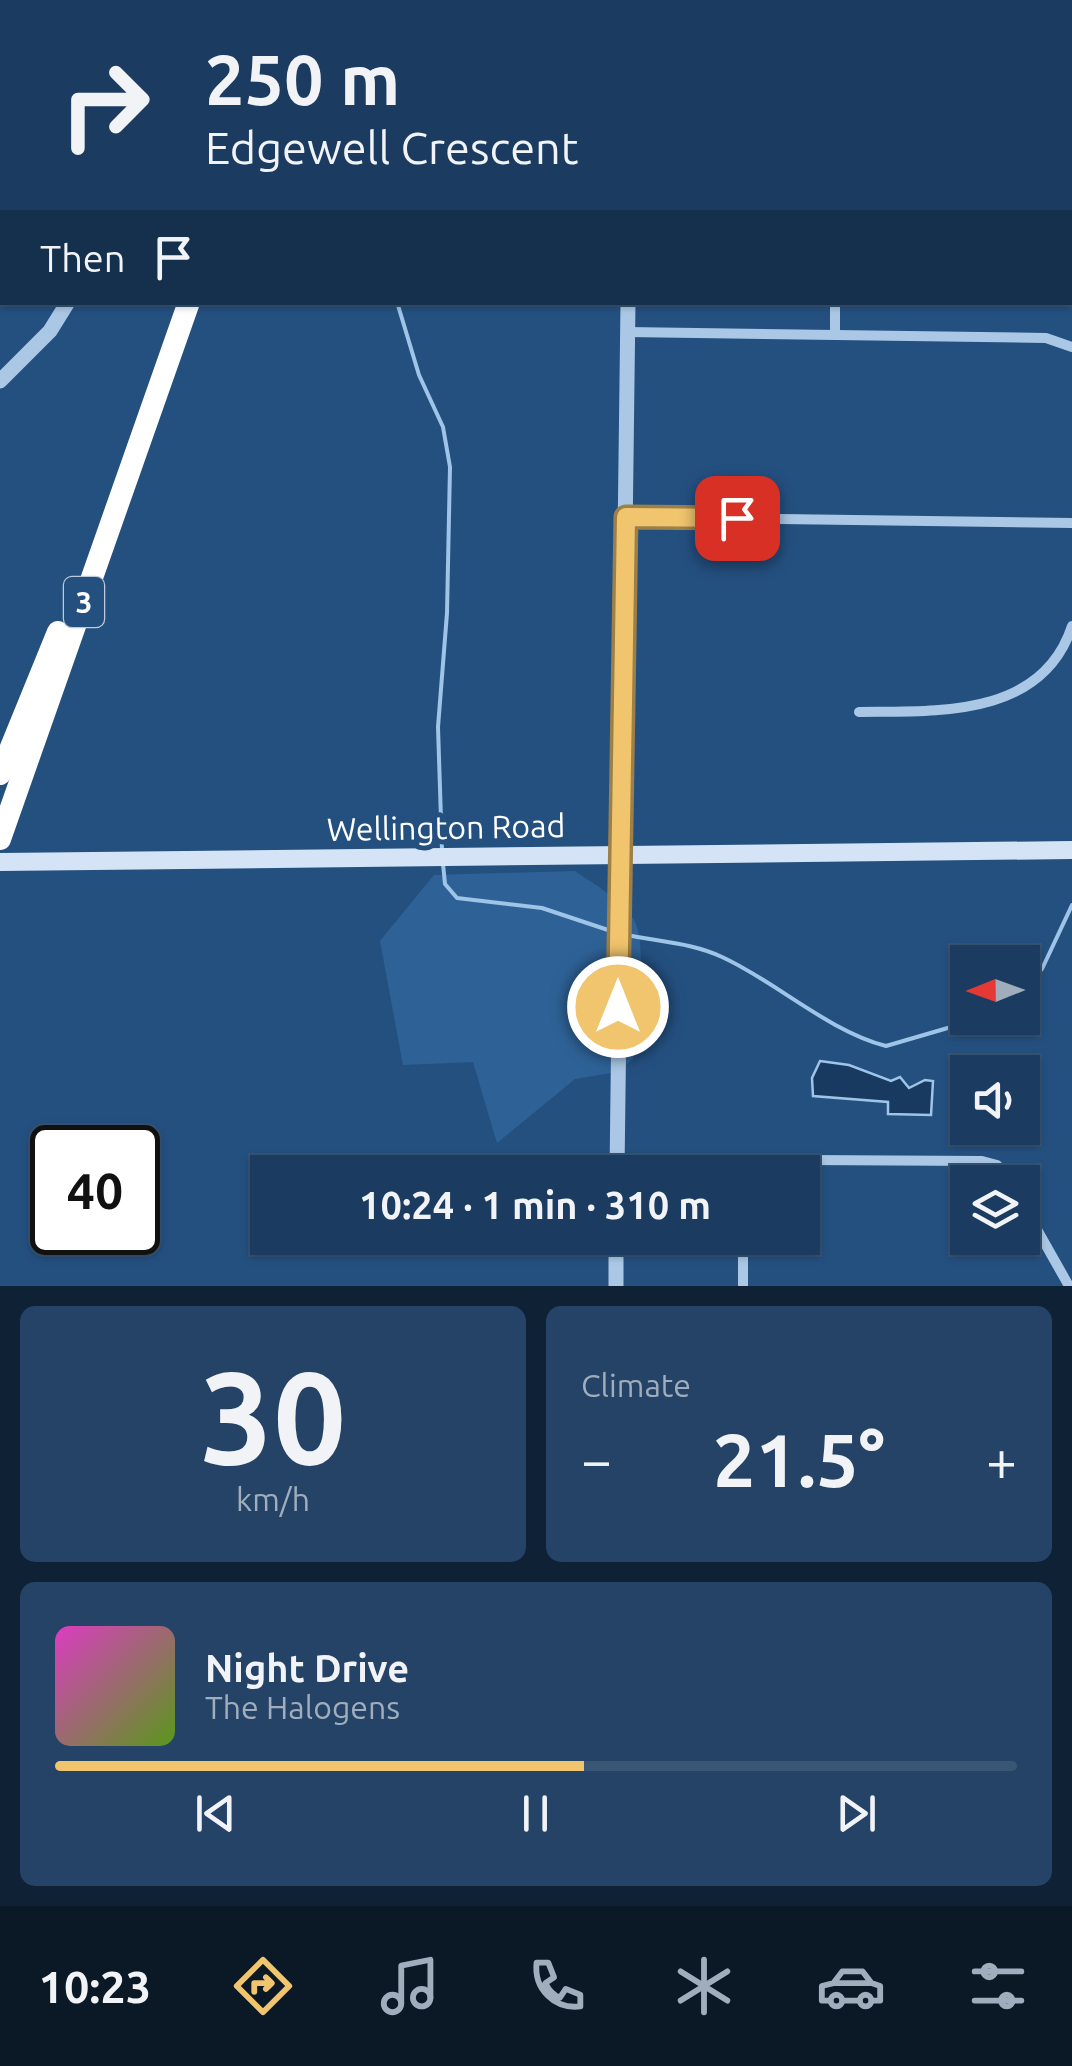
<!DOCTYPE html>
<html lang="en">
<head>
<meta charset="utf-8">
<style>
	body { margin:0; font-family:Ubuntu,sans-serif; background:#244366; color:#f1f3f6; height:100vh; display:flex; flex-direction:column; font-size:38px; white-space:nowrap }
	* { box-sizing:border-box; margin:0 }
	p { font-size:32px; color:#a0adbd }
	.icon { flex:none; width:55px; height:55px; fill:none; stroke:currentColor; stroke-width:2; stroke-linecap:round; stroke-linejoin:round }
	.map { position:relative; height:1286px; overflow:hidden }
	.sheet { display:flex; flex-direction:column; gap:20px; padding:20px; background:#0f2135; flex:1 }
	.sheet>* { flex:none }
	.guide { position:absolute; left:0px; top:0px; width:1072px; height:305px; box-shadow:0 2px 8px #0004,0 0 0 2px #395675; background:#1b3c60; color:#f1f3f6; overflow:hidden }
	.needle { width:65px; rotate:269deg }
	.fabs { position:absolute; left:950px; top:945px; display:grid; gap:20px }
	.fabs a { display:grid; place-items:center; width:90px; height:90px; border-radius:0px; background:#1b3c60; box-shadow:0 2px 8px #0004,0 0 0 2px #395675; font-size:50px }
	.speed { position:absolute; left:30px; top:1125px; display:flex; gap:20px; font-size:50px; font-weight:700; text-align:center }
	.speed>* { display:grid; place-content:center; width:130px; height:130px; border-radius:50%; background:#1b3c60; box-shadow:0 2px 8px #0004,0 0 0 2px #395675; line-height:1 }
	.speed .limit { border:5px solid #111; border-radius:15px; background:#fff; color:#111 }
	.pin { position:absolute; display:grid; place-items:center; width:85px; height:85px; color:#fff; margin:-42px; border-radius:20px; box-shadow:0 5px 15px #0006 }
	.me { position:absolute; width:110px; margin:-55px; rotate:0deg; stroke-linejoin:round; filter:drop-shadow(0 0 8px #0008) }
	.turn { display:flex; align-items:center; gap:35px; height:210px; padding:0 40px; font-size:45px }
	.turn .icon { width:130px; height:130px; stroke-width:2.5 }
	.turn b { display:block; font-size:70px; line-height:85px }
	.then { display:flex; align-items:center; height:95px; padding:0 40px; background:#0003; gap:20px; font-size:38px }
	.big { font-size:75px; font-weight:700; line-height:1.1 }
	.sheet .card { flex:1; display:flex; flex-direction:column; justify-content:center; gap:15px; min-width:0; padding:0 35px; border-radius:15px; background:#244366 }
	.sheet .dial { align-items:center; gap:0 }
	.dial b { font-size:130px; line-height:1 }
	.song { display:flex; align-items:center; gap:30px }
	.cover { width:120px; height:120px; border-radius:15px; background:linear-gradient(135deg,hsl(310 70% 55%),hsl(90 70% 35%)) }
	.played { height:10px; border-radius:5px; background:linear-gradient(90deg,#f1c56e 55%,#395675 55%) }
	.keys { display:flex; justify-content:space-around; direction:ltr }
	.heat { display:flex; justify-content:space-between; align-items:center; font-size:55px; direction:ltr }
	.sheet .tiles { flex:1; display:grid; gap:20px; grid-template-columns:1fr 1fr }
	.card:last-child { grid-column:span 2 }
	.trip { position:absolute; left:250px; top:1155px; width:570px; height:100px; border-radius:0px; background:#1b3c60; box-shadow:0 2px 8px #0004,0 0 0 2px #395675; font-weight:700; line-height:100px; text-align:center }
	.tab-bar { display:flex; height:160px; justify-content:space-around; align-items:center; background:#0b1826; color:#a0adbd }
	.tab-bar .icon { width:70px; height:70px }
	.tab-bar .selected { color:#f1c56e }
	.tab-bar b { font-size:45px; color:#f1f3f6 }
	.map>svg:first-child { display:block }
	.green { fill:#2e6297 }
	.water { fill:#193a60; stroke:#9ec4e7; stroke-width:2.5 }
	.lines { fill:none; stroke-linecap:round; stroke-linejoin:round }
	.stream { stroke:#9ec4e7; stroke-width:4 }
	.minor { stroke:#aac8e6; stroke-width:10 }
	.tertiary { stroke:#aac8e6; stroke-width:15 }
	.secondary { stroke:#d4e4f6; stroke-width:18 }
	.motorway { stroke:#fff; stroke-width:22 }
	.route-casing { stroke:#9d8048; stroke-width:25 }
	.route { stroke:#f1c56e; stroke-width:18 }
	.labels { text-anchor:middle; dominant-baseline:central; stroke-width:10; stroke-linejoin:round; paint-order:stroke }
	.shield { fill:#245080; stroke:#bdcad9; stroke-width:2.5 }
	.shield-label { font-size:30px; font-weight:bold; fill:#fff }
	.street-label { font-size:32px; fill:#fff; stroke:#245080 }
</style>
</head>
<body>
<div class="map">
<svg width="1072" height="1286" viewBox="0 0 1072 1286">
	<rect width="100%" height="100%" fill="#245080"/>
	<g class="green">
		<polygon points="0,0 186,0 2,2 0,268"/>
		<path d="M 575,871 C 595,885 621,899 634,920 C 649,945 635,1028 633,1059 L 617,1072 L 575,1079 L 497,1143 L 473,1062 L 403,1065 L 380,941 L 434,875 Z"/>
	</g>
	<polygon class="water" points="820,1061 849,1065 891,1081 900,1077 909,1088 925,1080 933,1081 931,1115 888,1114 888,1102 813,1096 812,1078"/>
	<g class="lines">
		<g class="stream">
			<polyline points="277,0 278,2"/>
			<polyline points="85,2 85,0"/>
			<polyline points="0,185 2,181"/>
			<polyline points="397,302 419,375 443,427 450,467 447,613 438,727 442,850"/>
			<polyline points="443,864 445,884 457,898 542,908 614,932"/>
			<path d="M 623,934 C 657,942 690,942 722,957 C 775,981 828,1031 886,1046 L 982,1018"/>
			<polyline points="1022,991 1042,969 1072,905"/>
		</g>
		<g class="minor">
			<polyline points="827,0 827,2"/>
			<polyline points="1016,2 1020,0"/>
			<polyline points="1070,156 1072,156"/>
			<polyline points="627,332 1046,338 1072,347"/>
			<polyline points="835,332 835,302"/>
			<polyline points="625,517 1072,523"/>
			<path d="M 859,712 C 937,711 1042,718 1072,626"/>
			<polyline points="617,1159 982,1161 997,1165 1011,1182"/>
			<polyline points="1022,1203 1069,1286"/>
			<polyline points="743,1286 743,1238"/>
		</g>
		<g class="tertiary">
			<polyline points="232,2 234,0"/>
			<polyline points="631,2 631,0"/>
			<polyline points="0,381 50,331 68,302"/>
			<polyline points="617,1172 628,302"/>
			<polyline points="616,1286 616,1238"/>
		</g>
		<polyline class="secondary" points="0,862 1072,850"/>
		<g class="motorway">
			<polyline points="348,2 349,0"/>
			<polyline points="0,774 58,632"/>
			<polyline points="0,839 189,302"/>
		</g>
	</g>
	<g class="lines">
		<g class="route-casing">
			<polyline id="route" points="618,1007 626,517 737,518"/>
		</g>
		<use href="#route" class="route"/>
	</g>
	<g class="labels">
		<rect class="shield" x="64" y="577" width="40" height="50" rx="8"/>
		<g class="shield-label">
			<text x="84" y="602">3</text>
		</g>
		<g class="street-label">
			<text transform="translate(446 827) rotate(-1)">Wellington Road</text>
		</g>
	</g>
</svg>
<div class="fabs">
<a><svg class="needle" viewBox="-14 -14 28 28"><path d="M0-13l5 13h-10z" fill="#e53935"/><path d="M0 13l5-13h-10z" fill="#a0adbd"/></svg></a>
<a><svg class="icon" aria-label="sound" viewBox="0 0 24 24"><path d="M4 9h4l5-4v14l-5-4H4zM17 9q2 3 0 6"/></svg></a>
<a><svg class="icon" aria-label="layers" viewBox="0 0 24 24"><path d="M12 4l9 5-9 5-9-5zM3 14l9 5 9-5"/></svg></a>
</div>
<div class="speed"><div class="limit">40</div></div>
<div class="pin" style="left:737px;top:518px;background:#d93025"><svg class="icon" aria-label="arrive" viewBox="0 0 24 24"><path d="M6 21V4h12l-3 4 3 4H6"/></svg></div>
<svg class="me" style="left:618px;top:1007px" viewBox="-20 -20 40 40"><circle r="17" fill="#f1c56e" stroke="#fff" stroke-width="3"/><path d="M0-11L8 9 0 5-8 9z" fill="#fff"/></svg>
<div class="trip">10:24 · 1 min · 310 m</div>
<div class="guide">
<div class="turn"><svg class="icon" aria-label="right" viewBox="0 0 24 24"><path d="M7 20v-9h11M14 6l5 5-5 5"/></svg><div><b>250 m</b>Edgewell Crescent</div></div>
<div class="then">Then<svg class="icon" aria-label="arrive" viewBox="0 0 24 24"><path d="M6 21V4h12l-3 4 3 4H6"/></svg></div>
</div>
</div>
<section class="sheet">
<div class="tiles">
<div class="card dial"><b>30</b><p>km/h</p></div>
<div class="card"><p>Climate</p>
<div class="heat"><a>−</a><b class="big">21.5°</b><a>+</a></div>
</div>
<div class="card">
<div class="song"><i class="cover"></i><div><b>Night Drive</b><p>The Halogens</p></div></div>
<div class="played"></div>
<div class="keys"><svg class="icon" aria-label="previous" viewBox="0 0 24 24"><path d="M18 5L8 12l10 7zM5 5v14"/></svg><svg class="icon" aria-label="pause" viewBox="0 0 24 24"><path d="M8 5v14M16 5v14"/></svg><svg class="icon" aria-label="next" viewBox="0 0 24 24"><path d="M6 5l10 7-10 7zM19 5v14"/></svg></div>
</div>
</div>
</section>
<nav class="tab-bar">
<b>10:23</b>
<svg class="icon selected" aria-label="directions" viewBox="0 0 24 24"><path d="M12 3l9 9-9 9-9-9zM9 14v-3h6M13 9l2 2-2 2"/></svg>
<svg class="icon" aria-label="music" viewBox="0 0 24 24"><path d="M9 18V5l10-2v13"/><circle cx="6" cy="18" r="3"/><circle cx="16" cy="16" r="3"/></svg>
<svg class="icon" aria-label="phone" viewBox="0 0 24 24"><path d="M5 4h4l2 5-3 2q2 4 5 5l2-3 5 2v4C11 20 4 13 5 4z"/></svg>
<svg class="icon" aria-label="climate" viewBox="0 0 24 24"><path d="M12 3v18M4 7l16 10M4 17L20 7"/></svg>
<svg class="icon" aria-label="car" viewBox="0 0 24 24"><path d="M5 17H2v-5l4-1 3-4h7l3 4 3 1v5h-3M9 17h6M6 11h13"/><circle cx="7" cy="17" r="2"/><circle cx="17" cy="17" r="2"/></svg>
<svg class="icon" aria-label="filters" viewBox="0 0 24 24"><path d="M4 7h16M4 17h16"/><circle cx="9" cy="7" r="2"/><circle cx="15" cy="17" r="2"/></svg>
</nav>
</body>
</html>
